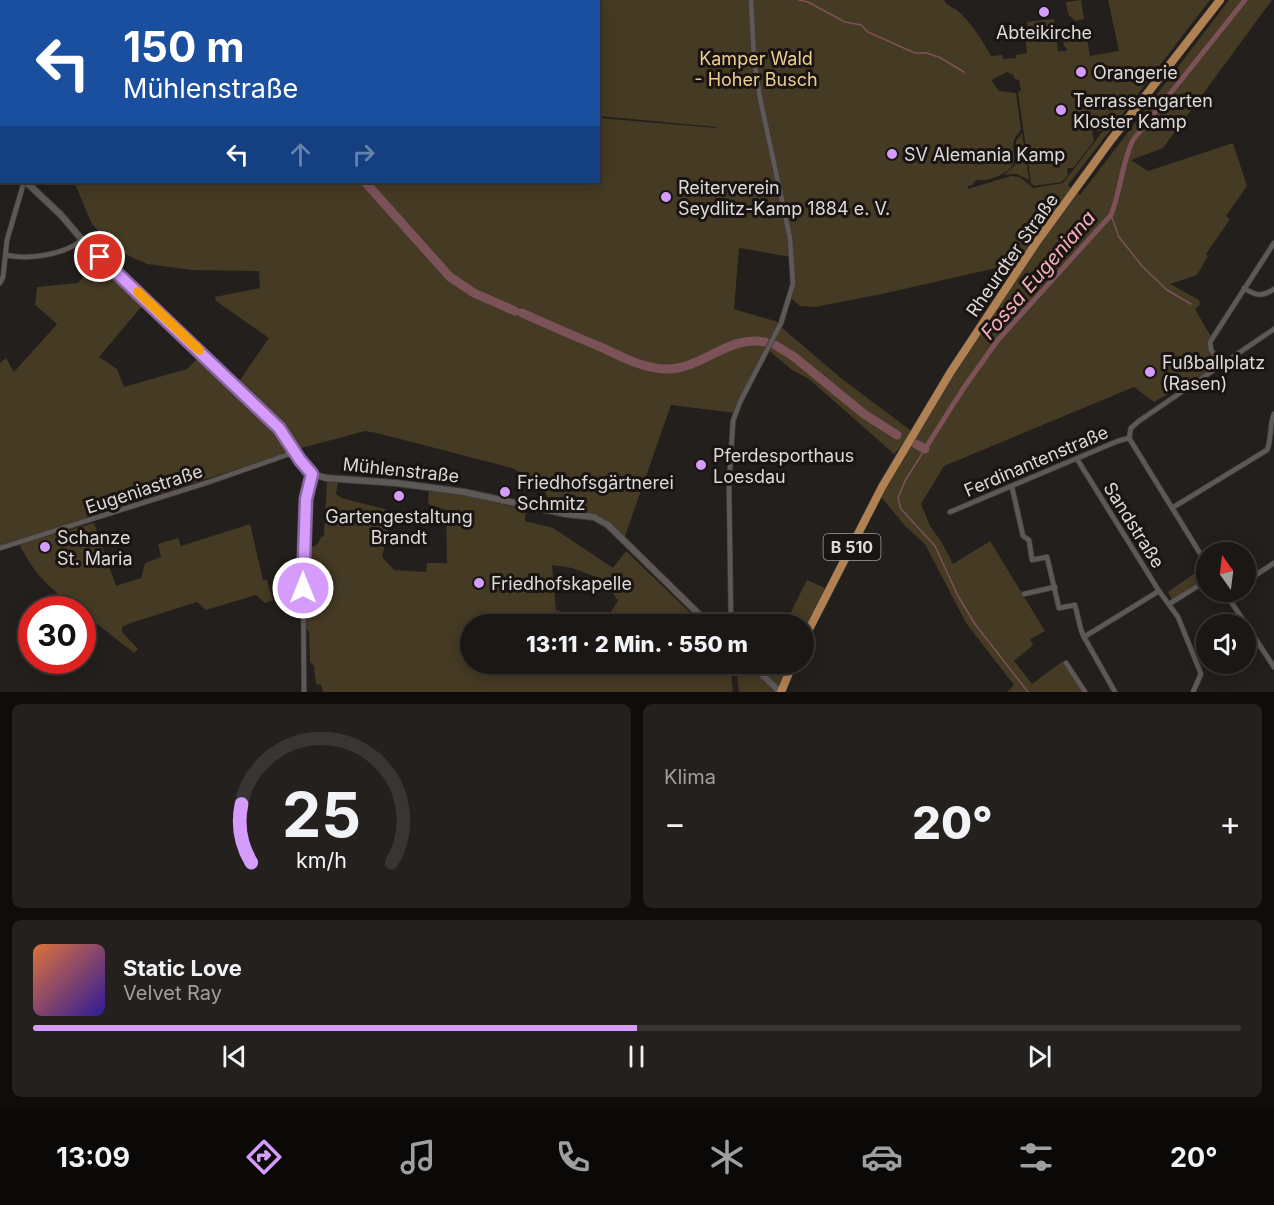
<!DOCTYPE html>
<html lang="de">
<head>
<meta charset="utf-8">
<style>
	body { margin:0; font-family:Inter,sans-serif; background:#23201e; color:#f1f3f6; height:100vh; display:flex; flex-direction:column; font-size:22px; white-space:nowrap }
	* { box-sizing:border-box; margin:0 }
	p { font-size:20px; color:#9f9fa0 }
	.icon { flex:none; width:33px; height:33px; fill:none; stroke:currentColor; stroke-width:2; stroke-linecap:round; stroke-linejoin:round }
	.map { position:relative; height:692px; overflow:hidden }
	.sheet { display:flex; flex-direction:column; gap:12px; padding:12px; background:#0e0d0c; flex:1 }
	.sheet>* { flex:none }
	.banner { position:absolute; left:0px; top:0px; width:600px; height:183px; box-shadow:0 3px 15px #0003,0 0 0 2px #383634; background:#1a4fa0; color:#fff; overflow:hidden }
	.needle { width:39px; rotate:346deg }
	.fabs { position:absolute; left:1196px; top:542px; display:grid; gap:12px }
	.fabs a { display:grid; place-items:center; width:60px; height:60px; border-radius:50%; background:#1a1715; box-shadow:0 3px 15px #0003,0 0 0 2px #383634; font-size:30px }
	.speed { position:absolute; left:18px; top:596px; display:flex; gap:12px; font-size:30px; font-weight:700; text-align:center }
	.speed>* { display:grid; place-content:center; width:78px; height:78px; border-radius:50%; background:#1a1715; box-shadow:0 3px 15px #0003,0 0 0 2px #383634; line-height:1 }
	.speed .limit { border:9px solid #d22; background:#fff; color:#111 }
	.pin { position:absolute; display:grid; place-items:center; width:51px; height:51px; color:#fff; margin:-26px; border:3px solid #fff; border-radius:50%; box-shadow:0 2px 6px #0007 }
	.me { position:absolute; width:66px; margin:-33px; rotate:0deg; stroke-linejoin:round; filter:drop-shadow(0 0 4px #0008) }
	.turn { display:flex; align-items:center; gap:21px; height:126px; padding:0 24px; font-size:27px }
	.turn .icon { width:78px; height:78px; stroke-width:2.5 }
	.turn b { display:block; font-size:42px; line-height:51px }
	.lanes { display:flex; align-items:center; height:57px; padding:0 24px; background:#0003; justify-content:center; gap:30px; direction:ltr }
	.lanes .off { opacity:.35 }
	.big { font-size:45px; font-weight:800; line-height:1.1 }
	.sheet .tile { flex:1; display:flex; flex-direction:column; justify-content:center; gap:9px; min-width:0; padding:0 21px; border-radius:9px; background:#23201e }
	.sheet .dial { align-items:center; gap:0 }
	.dial svg { height:156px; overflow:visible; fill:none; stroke:#383634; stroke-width:7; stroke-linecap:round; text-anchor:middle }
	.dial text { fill:#f1f3f6; stroke:none }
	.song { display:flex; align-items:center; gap:18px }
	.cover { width:72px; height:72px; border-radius:9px; background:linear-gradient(135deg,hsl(20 70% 55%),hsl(250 70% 35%)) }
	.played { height:6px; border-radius:3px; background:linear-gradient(90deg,#d59cfb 50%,#383634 50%) }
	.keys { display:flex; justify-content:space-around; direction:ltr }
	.heat { display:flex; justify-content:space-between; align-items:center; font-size:33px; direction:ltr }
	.sheet .tiles { flex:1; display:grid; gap:12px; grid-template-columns:1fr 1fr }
	.tile:last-child { grid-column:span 2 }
	.trip { position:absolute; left:460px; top:614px; width:354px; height:60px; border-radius:30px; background:#1a1715; box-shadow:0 3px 15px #0003,0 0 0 2px #383634; font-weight:800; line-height:60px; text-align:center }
	.tabs { display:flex; height:96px; justify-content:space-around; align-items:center; background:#0a0908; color:#9f9fa0 }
	.tabs .icon { width:42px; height:42px }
	.tabs .current { color:#d59cfb }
	.tabs b { font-size:27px; color:#f1f3f6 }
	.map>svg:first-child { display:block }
	.green { fill:#453a23; fill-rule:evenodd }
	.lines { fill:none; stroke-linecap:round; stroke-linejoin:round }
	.stream { stroke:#7c5259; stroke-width:1.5 }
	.canal { stroke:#7c5259; stroke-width:5 }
	.river { stroke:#7c5259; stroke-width:9 }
	.minor-casing { stroke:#3f3b39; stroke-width:6 }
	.tertiary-casing { stroke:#3f3b39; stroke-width:8 }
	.primary-casing { stroke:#3f3b39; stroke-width:9 }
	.minor { stroke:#5e5856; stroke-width:4.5 }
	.tertiary { stroke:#5e5856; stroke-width:6 }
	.primary { stroke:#b08152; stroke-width:8 }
	.route-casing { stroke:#8a65a3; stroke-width:15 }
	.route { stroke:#d59cfb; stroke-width:10 }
	.slow { stroke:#f59e0b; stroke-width:10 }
	.poi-dot { fill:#d59cfb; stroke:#1a1513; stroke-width:2 }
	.labels { text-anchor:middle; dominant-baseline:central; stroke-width:6; stroke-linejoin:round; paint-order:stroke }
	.shield { fill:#1a1513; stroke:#a39f9e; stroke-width:1.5 }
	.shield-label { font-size:16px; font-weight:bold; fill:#dedad9 }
	.poi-label { font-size:18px; fill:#dedad9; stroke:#1a1513; text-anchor:start }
	.park-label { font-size:18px; fill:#ecce8f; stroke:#1a1513 }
	.street-label { font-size:18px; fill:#dedad9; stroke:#1a1513 }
	.water-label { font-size:20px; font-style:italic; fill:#f7aeba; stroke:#1a1513 }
</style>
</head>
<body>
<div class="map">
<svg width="1274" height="692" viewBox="0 0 1274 692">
	<rect width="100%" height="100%" fill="#231f1c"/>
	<g class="green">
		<path d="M 514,0 L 944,0 C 947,7 954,7 959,12 C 973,25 982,40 991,56 L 1002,55 L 1003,59 L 1016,58 L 1016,55 L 1027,53 L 1024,29 L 1028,28 L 1027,22 L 1054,19 L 1058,51 L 1066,51 L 1067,49 L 1064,46 L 1063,35 L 1086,32 L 1090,56 L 1119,51 L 1108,0 L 1210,0 L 1068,185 L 1080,195 L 1229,0 L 1272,0 L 1163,148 L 1131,160 L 1148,171 L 1233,143 L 1247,186 L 1226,216 L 1230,219 L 1206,254 L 1208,256 L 1197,275 L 1170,284 L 1199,300 L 1200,304 L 1195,309 L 1210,335 L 1212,351 L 1221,364 L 1154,402 L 1134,387 L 944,466 L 921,504 L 930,526 L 941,541 L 953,564 L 990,541 L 1045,631 L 1030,639 L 1033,645 L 1014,661 L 1032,684 L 1063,661 L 1083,692 L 1007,692 L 1014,685 L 966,623 L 925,544 L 905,526 L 878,493 L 903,461 L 913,435 L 894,454 L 809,379 L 792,370 L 768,350 L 736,413 L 671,405 L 624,539 C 600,506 589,518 555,510 L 539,482 L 512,468 L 377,433 L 365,431 L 298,449 L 283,426 L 238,383 L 269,338 L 216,301 L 215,297 L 260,288 L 259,271 L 192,270 L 147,264 L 118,251 L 92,224 L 74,182 L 540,182 L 548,183 L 548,182 L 598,182 L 599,118 L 716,128 L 717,133 L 716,127 L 599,116 L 598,2 ZM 1007,72 L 1013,75 L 1015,79 L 1019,80 L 1021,90 L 1018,93 L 1031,183 L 1034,186 L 1062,182 L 1068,175 L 1067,168 L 1073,168 L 1094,141 L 1092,131 L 1103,131 L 1063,183 L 1033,188 L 1020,177 L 1011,176 L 968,189 L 968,186 L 972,185 L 976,180 C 986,182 1008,175 1013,164 C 1017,157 1011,148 1014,141 C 1015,136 1019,133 1021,129 L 1016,93 L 999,91 L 991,80 ZM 739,248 L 791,257 L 791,298 L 800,306 L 815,307 L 882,294 L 996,268 L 1011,280 L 914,433 L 842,379 L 780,326 L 781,323 L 734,309 Z"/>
		<polygon points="1081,0 1084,19 1075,21 1068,14 1066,2"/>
		<polygon points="1022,133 1029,179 1029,180 1017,174 1004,175 1015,165 1016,141"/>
		<path d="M 100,257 L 147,300 L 99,357 L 117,369 L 124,387 L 187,369 L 200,356 C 222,376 283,427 291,452 L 87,517 L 86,522 L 0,548 L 0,363 L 6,358 L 14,372 L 57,324 L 35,305 L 37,287 L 78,283 Z"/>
		<path d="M 327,481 L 338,481 L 336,494 L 342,498 L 388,510 L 392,515 L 382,557 L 394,570 L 426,572 L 427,563 L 447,563 L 446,510 L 428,504 L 429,491 L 467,496 L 526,510 L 525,521 L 553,528 L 613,568 L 626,551 L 702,624 L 608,624 L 608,616 L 618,601 L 605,580 L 572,568 L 552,565 L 556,610 L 573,615 L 591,624 L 471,624 L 471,663 L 730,663 L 733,692 L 323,692 L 321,685 L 316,684 L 314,666 L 310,662 L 309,632 L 306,628 L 308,547 C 316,547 318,544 321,537 L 324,536 Z"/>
		<path d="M 94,523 L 116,586 L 141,578 L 145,563 L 161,557 L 158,544 L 178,538 L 181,546 L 250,524 L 263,580 L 267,580 L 273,600 L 265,603 L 256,595 L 206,610 L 197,602 L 131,623 L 122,627 L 122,632 L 138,649 L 134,653 L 83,613 L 82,609 L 77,609 C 48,586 37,578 19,544 Z"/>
		<polygon points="1202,568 1206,577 1172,600 1168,592"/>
		<polygon points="807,580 825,588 804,641 804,624 785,624"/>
		<polygon points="736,663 747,663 766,680 757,670 761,663 794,663 781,692 739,692"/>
	</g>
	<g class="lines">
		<g class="stream">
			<polyline points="799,0 808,2 845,22 861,25 868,32 915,53 926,53 939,57 964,72"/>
			<polyline points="1111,215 1119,237 1142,266 1167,290 1191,304"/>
			<polyline points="925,449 905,481 898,498 901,509 935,546 958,596 975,624 1028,692"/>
		</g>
		<path class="canal" d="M 925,449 L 963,389 L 997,341 L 1111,215 C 1121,190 1121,165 1133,140 L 1245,0"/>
		<g class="river">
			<polyline points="199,0 201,2"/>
			<polyline points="365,182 450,277 474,293 515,311"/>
			<path d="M 522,313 C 549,325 576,337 603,348 C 622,357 643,368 664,369 C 701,371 728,334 765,342"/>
			<polyline points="775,345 793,356 864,414 897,435"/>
			<polyline points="916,444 925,449"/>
		</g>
		<g class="minor-casing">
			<g id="minor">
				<polyline points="125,0 125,2"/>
				<path d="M 6,255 C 28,260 64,255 82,240"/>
				<polyline points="0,283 3,277 7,240 24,182"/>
				<path d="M 1244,288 C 1256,296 1262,297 1274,289"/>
				<polyline points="1221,364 1211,350 1210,342 1274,243"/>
				<polyline points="1129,438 1131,428 1139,421 1274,329"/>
				<polyline points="1129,438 1206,563"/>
				<polyline points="1077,459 1159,591 1178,617 1201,674 1193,692"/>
				<polyline points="1012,487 1023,536 1029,540 1032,560 1047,557 1059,608 1075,605 1081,630 1084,637 1159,591"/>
				<path d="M 1172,508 L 1267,450 C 1272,439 1269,426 1274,414"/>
				<polyline points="950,512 1118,441 1129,438"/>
				<polyline points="0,548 209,482 295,452"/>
				<polyline points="1245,582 1274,563"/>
				<polyline points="1224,591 1274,667"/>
				<polyline points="1024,594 1055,587"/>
				<polyline points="1169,604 1206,581"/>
				<polyline points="731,624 729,485 733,421 740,402 781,323 793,284 790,238 760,98 754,60 751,0"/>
				<polyline points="1084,637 1115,692"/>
				<polyline points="1066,663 1085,692"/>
				<polyline points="304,692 303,543 306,499 312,474"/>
			</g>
		</g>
		<g class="tertiary-casing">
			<g id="tertiary">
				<polyline points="0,156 2,157"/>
				<polyline points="26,182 61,215 84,242 279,428 304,466 312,474 326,478 396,483 464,492 566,514 594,517 608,525 709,624"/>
				<polyline points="750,663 780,692"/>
			</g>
		</g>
		<g class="primary-casing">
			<g id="primary">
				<polyline points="804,639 882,487 950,373 1036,243 1111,140 1220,0"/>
				<polyline points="781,692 793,663"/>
			</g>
		</g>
		<use href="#minor" class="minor"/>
		<use href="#tertiary" class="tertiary"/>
		<use href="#primary" class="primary"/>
	</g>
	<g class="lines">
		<g class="route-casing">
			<polyline id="route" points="100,257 279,428 300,460 312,474 306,499 303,588"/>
		</g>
		<use href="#route" class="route"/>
		<polyline class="slow" points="138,292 199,350"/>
	</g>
	<g class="poi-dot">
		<circle cx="1044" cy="12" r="6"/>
		<circle cx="1081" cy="72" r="6"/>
		<circle cx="1061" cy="110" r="6"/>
		<circle cx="892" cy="154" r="6"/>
		<circle cx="666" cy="197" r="6"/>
		<circle cx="1150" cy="372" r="6"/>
		<circle cx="701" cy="465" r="6"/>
		<circle cx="505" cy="492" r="6"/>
		<circle cx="399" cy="496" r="6"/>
		<circle cx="45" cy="547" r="6"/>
		<circle cx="479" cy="583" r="6"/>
	</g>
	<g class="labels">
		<rect class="shield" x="823.5" y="534" width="57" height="26" rx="4.5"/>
		<g class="shield-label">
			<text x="852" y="547">B 510</text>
		</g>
		<g class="poi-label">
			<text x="1044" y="32" text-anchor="middle">Abteikirche</text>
			<text x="1093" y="72">Orangerie</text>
			<text x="1073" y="100">Terrassengarten<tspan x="1073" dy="21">Kloster Kamp</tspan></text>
			<text x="904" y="154">SV Alemania Kamp</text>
			<text x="678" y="187">Reiterverein<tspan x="678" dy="21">Seydlitz-Kamp 1884 e. V.</tspan></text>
			<text x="1162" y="362">Fußballplatz<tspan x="1162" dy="21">(Rasen)</tspan></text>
			<text x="713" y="455">Pferdesporthaus<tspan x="713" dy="21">Loesdau</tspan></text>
			<text x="517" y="482">Friedhofsgärtnerei<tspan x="517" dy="21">Schmitz</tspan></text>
			<text x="399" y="516" text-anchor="middle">Gartengestaltung<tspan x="399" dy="21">Brandt</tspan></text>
			<text x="57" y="537">Schanze<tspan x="57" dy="21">St. Maria</tspan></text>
			<text x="491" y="583">Friedhofskapelle</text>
		</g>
		<g class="park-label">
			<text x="756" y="58">Kamper Wald<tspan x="756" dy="21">- Hoher Busch</tspan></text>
		</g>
		<g class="street-label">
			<text transform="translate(1012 255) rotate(-55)">Rheurdter Straße</text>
			<text transform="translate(1036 461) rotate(-23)">Ferdinantenstraße</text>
			<text transform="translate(401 470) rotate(6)">Mühlenstraße</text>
			<text transform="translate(144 489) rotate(-18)">Eugeniastraße</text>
			<text transform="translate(1134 525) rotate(58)">Sandstraße</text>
		</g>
		<g class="water-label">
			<text transform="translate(1038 275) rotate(-49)">Fossa Eugeniana</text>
		</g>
	</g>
</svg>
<div class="fabs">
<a><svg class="needle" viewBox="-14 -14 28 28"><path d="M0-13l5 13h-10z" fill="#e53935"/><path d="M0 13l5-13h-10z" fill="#9f9fa0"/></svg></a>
<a><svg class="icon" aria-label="sound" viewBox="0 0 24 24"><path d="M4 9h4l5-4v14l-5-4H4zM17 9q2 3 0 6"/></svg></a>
</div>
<div class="speed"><div class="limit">30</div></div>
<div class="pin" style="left:100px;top:257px;background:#d93025"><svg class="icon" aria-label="arrive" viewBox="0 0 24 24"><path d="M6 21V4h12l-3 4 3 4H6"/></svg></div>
<svg class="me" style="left:303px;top:588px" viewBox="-20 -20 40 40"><circle r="17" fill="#d59cfb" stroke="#fff" stroke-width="3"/><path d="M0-11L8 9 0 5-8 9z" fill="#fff"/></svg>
<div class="trip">13:11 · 2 Min. · 550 m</div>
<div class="banner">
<div class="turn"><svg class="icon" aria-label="left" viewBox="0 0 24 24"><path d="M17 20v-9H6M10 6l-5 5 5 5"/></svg><div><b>150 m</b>Mühlenstraße</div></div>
<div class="lanes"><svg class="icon" aria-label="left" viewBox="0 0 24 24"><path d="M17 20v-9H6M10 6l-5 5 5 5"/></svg><svg class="icon off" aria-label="ahead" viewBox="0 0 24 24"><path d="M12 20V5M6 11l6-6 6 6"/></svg><svg class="icon off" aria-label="right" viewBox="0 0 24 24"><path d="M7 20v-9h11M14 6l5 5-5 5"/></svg></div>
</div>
</div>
<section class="sheet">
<div class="tiles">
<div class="tile dial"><svg viewBox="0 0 100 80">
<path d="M14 69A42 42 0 1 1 86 69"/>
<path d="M14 69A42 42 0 0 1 9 39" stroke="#d59cfb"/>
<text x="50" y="56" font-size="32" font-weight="700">25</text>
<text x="50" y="72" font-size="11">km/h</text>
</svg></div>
<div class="tile"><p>Klima</p>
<div class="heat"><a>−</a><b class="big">20°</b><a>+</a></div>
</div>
<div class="tile">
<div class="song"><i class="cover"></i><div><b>Static Love</b><p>Velvet Ray</p></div></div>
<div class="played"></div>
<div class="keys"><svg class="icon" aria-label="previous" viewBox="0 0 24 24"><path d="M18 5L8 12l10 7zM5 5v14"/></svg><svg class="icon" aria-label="pause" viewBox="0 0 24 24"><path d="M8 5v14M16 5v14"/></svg><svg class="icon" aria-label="next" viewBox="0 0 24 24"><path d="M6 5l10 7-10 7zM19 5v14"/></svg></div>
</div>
</div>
</section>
<nav class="tabs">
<b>13:09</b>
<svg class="icon current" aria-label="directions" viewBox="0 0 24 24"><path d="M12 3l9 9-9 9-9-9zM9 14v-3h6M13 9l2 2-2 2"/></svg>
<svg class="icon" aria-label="music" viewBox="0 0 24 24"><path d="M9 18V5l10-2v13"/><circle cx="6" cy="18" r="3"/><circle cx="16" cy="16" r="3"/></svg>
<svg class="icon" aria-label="phone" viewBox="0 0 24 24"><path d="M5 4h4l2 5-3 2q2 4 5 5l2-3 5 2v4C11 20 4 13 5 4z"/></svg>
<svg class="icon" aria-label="climate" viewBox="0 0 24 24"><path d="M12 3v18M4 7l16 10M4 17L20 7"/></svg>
<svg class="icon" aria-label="car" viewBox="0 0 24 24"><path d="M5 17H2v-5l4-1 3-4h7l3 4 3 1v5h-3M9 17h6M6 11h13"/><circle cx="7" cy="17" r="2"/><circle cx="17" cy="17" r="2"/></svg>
<svg class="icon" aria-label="filters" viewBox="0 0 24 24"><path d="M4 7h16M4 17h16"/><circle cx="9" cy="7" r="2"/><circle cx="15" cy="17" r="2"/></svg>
<b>20°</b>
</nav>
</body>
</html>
